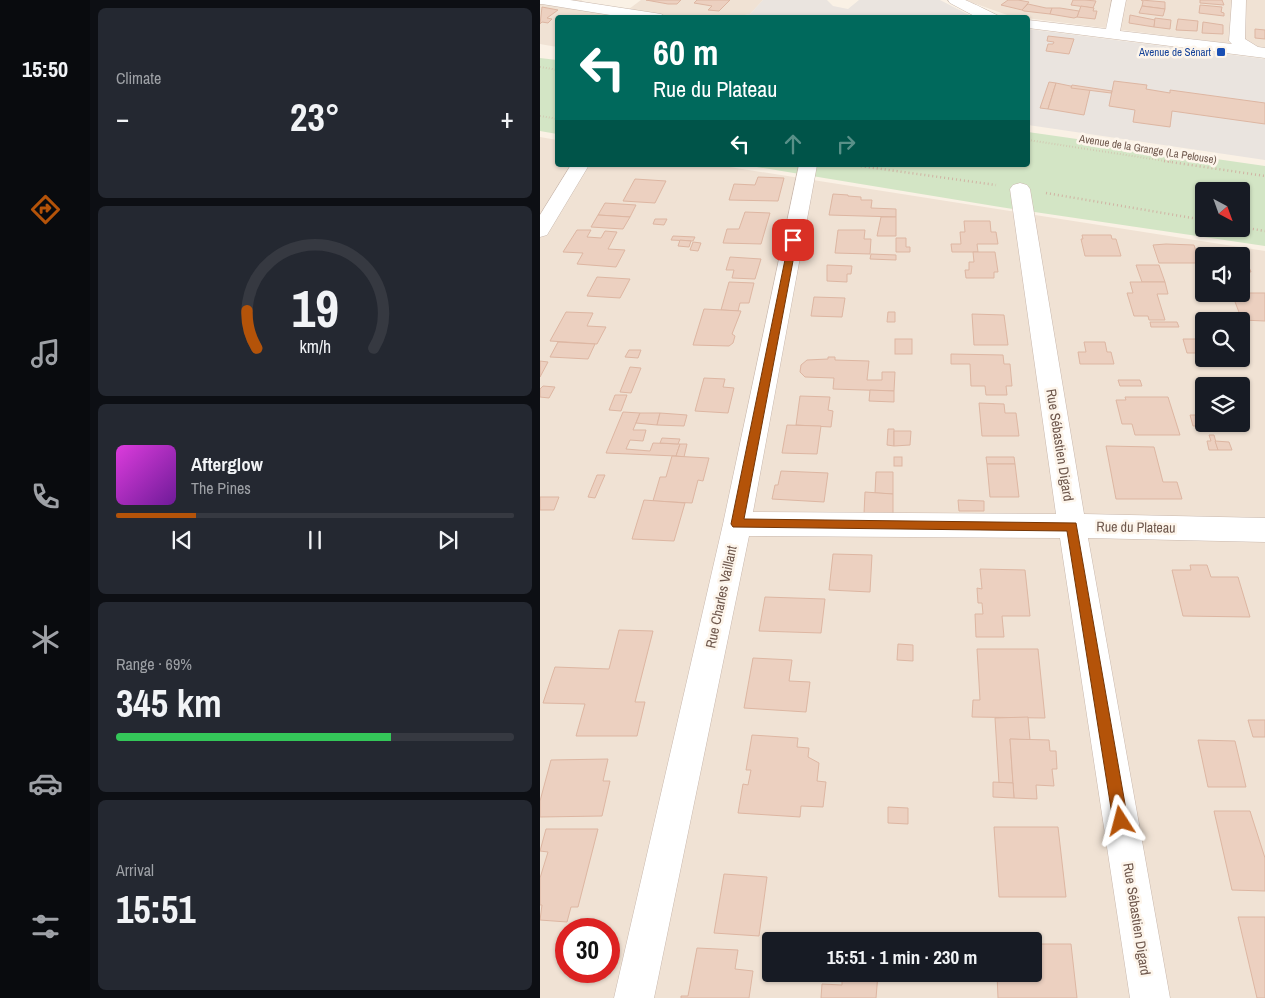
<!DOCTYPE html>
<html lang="en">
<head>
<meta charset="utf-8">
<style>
	body { margin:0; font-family:"Archivo Narrow",sans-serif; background:#242831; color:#f1f3f6; height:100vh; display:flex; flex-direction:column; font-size:19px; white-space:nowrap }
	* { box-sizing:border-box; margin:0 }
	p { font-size:16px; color:#9ea1a6 }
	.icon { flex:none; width:28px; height:28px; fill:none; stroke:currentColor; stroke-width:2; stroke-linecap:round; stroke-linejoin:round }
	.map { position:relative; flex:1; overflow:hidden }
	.sheet { display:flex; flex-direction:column; gap:8px; padding:8px; background:#0d0f14; width:450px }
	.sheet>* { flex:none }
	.top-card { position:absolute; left:15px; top:15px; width:475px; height:152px; border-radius:5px; box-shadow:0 1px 4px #0004; background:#00695c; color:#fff; overflow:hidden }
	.needle { width:32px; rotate:139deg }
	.fabs { position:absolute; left:655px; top:182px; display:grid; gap:10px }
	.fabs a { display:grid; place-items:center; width:55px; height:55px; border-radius:5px; background:#171b24; box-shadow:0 1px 4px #0004; font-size:25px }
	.speed { position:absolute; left:15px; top:918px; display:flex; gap:10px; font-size:25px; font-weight:700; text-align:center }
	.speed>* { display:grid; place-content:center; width:65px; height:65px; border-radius:50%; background:#171b24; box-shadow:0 1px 4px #0004; line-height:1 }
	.speed .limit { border:8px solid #d22; background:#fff; color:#111 }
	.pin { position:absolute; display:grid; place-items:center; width:42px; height:42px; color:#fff; margin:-21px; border-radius:10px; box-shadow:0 2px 8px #0006 }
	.me { position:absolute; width:55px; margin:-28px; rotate:351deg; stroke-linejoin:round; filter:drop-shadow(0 0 4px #0008) }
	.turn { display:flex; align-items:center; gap:18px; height:105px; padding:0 15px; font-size:22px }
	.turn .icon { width:65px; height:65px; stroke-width:2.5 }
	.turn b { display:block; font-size:35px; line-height:42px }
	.lanes { display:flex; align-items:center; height:48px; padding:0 15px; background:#0003; justify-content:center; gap:25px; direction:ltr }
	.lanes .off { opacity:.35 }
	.big { font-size:38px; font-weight:700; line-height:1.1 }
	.sheet .tile { flex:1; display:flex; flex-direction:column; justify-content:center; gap:8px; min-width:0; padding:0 18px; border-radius:8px; background:#242831 }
	.sheet .dial { align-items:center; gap:0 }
	.dial svg { height:130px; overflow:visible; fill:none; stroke:#363941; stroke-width:7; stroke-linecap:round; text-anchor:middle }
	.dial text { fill:#f1f3f6; stroke:none }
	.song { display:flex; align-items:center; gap:15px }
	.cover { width:60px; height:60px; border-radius:8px; background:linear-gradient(135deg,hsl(300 70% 55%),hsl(280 70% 35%)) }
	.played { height:5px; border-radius:2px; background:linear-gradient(90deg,#b45309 20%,#363941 20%) }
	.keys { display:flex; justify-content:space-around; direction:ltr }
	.heat { display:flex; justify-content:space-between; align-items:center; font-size:28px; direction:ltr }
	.charge { height:8px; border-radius:4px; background:linear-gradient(90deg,#34c759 69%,#363941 0) }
	.trip { position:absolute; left:222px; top:932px; width:280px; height:50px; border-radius:5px; background:#171b24; box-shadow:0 1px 4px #0004; font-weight:700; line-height:50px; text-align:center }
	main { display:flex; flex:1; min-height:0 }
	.menu { display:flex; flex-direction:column; width:90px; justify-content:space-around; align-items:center; background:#090b0e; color:#9ea1a6 }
	.menu .icon { width:35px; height:35px }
	.menu .active { color:#b45309 }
	.menu b { font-size:22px; color:#f1f3f6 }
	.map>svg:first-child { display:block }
	.residential { fill:#f0e2d4; fill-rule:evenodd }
	.industrial { fill:#eae4df }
	.green { fill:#d3e5c5; fill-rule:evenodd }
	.building { fill:#ecd0c0; stroke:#ddb6a2 }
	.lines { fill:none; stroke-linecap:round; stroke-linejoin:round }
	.minor-casing { stroke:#c9b8ad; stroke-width:1 }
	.path-far1 { stroke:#d0b3a3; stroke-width:2; stroke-dasharray:0.5 2.5; stroke-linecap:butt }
	.path { stroke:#d0b3a3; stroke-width:2.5; stroke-dasharray:1 3; stroke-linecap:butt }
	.minor { fill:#fff; fill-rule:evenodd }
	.route { fill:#b45309; stroke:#753606 }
	.transit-dot { fill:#1a4fb4; stroke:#fdf5eb; stroke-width:2 }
	.labels { text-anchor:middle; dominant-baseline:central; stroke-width:5; stroke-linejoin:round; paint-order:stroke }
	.far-transit-label { font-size:11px; fill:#164399; stroke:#fdf5eb; text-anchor:end }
	.far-street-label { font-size:11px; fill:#6f584d; stroke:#fdf5eb }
	.street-label { font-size:14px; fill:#6f584d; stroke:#fdf5eb }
</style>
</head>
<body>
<main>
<nav class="menu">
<b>15:50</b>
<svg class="icon active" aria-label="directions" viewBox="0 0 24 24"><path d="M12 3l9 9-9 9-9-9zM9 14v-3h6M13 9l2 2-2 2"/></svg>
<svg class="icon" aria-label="music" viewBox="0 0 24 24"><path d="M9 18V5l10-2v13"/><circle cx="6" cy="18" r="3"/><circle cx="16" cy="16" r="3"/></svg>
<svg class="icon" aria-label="phone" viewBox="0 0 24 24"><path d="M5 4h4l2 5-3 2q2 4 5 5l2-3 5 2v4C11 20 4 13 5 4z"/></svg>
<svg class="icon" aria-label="climate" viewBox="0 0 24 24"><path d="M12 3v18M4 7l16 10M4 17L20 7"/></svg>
<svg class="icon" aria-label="car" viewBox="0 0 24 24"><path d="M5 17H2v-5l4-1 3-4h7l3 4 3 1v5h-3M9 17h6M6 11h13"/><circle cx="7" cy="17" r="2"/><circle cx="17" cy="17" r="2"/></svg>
<svg class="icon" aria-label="filters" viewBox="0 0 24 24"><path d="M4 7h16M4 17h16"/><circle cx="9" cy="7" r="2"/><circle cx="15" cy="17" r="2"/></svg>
</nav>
<section class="sheet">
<div class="tile"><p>Climate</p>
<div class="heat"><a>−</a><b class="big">23°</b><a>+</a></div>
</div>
<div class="tile dial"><svg viewBox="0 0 100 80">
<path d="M14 69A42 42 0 1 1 86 69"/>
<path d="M14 69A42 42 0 0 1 8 46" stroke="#b45309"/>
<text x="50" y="56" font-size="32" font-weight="700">19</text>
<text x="50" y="72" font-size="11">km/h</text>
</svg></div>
<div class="tile">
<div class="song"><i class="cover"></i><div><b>Afterglow</b><p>The Pines</p></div></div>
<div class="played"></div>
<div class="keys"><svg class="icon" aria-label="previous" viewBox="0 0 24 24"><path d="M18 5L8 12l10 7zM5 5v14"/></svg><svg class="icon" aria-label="pause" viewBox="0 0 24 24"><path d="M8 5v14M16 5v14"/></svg><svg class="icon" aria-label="next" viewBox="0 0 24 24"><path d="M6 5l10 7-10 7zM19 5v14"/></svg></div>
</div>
<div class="tile"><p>Range · 69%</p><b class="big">345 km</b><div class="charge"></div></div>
<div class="tile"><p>Arrival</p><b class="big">15:51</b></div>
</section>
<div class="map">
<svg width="725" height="998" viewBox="0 0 725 998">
	<rect width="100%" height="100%" fill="#faf1e5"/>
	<g class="residential">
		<polygon points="0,0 42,0 41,2 89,9 101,0 223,0 210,14 194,17 18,18 17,47 0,44"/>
		<polygon points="425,0 725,0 725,48 470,16"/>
		<path d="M 0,137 L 17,140 L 18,165 L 177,165 L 725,251 L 725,998 L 0,998 ZM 664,256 L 701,256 L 701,294 L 664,294 ZM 664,321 L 701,321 L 701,359 L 664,359 ZM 664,386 L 701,386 L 701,424 L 664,424 ZM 26,929 L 69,929 L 69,971 L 26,971 ZM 231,941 L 494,941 L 494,974 L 231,974 Z"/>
	</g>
	<g class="industrial">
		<polygon points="223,0 287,0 293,6 308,9 319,0 400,0 433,17 194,17 210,14"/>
		<polygon points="488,29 725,59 725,160 488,125"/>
	</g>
	<g class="green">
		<polygon points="0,58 17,60 17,134 0,131"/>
		<path d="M 488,132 L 725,166 L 725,246 L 460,207 L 205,165 L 488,165 ZM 664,191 L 701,191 L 701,229 L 664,229 Z"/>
	</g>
	<g class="building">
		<polygon points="106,0 141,0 137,4 128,4"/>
		<polygon points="157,0 190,0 179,11 168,10 172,6 154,3"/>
		<polygon points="468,0 478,0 489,2 482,10 461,5"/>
		<polygon points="533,0 545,0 556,1 553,8 531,5"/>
		<polygon points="601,0 625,2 625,9 602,6 603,1"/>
		<polygon points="660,0 682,0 684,5 660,3"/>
		<polygon points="488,4 506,8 512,8 510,14 484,11 482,10"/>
		<polygon points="660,5 682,7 681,12 684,13 684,16 659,13"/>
		<polygon points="541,6 554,8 553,11 557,11 555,19 537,17"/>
		<polygon points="602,6 625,9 623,16 599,13"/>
		<polygon points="2,7 18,10 7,18 12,19 8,23 2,22 0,24"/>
		<polygon points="512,8 520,8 539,11 537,17 534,18 510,14"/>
		<polygon points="590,15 615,20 614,27 589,23"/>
		<polygon points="615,18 631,20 630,29 614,27"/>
		<polygon points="638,19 658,21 657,31 636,30"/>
		<polygon points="663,22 683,25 683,34 662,33"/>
		<polygon points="715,29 725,30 725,39 715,38"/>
		<polygon points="508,36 534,39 529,54 506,51 508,44 513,44 514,42 507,41"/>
		<polygon points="574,81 607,85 606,89 630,93 630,90 725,103 725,124 632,111 630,127 593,122 595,110 569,106"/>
		<polygon points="509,82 516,83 508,109 500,108"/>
		<polygon points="516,83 550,90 544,115 508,109"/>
		<polygon points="532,85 572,91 571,93 531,88"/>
		<polygon points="218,177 244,178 238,201 189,200 194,184 215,185"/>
		<polygon points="95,179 126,181 115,203 83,201"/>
		<polygon points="293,194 308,195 308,196 321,197 321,200 332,200 331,208 356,209 356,217 289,215"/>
		<polygon points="65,203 96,205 90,217 58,215"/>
		<polygon points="205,212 230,213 221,244 183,243 187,229 199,229"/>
		<polygon points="58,215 90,217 83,229 51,227"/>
		<polygon points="341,217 356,217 356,236 337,236"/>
		<polygon points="115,219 127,219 124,225 113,224"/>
		<polygon points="424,221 450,221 451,232 456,232 458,244 437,244 438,252 412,252 411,244 421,244 420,232 425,232"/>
		<polygon points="37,230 51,230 47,237 61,238 65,231 77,232 68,249 85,250 76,267 37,264 43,253 23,252"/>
		<polygon points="298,230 325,230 324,239 331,239 330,254 295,253"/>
		<polygon points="542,235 571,235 572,239 576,239 581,256 545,256 541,239 543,239"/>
		<polygon points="133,236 155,237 153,241 131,240"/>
		<polygon points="356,238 366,238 366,247 370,247 370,252 356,252"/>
		<polygon points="140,240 151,241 149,247 138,246"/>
		<polygon points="153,242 161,243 158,251 150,250"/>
		<polygon points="626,244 654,245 660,263 619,263 613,245"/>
		<polygon points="433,252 455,252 458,272 454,272 454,278 426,278 425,270 429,270 429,262 434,262"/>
		<polygon points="680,253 703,253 711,272 701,272 701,256 681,256"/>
		<polygon points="331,254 356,255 356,260 330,259"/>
		<polygon points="190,257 221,259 215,279 192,278 194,270 186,270"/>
		<polygon points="287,265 312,266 311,274 307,274 307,282 287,281"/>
		<polygon points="596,265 619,265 625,282 602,282"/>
		<polygon points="57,277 90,279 80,298 47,296"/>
		<polygon points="189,282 214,283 209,303 200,303 198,311 181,310"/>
		<polygon points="590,282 625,282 628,294 617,294 625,320 609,320 608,316 594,316 587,293 593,293"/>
		<polygon points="701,293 725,293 725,321 702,320 692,294"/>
		<polygon points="274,297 305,298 302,317 271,316"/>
		<polygon points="164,309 201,311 192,334 195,336 193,343 189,346 153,345"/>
		<polygon points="26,312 53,313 47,326 66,327 57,344 10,341"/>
		<polygon points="348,312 355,312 355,322 347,322"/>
		<polygon points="432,314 464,315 468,345 434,345"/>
		<polygon points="610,322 637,322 639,327 611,327"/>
		<rect x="355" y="339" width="17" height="15"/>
		<polygon points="643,339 664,339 664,353 647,353"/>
		<polygon points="18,342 55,344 48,359 10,357"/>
		<polygon points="544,342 565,342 567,352 571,352 574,364 540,364 538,352 546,352"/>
		<polygon points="89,350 101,350 98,358 85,357"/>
		<polygon points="411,354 463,355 464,364 470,364 472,386 466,386 467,395 446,395 445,386 431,386 430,364 411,364"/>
		<polygon points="288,357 295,357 295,360 329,361 327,380 342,380 342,372 355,372 354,391 293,389 294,378 265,377 260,372 261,365 267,360 288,359"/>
		<polygon points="0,361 8,362 0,377"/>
		<polygon points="90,367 101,368 91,393 80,392"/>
		<polygon points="164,378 185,379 183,387 194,388 188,413 155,411"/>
		<polygon points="578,380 600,380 602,386 580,386"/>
		<polygon points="3,386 15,387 9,398 0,397 0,389"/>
		<polygon points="330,390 354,391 354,402 329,401"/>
		<polygon points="75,395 87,395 81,411 69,410"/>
		<polygon points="260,396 290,397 288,410 293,411 291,427 256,425"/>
		<polygon points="585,397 628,397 640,435 595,435 592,424 582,424 576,400 586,400"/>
		<polygon points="439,403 464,404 465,413 476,413 479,436 442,436"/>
		<polygon points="83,412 100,413 93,430 106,430 103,441 90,440 86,449 110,451 113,443 140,444 136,456 66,453"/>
		<polygon points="100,413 120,413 117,425 96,423"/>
		<polygon points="120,413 147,415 144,426 117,425"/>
		<polygon points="650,415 664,415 664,424 670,424 671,426 653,426"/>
		<polygon points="247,425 281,426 277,454 242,453"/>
		<polygon points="348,429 354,429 354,446 347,445"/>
		<polygon points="354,431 371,431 370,445 354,446"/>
		<polygon points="669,435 674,435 678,450 669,450 667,441 671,441"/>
		<polygon points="122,438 140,439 138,444 120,443"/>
		<polygon points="675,441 689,442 692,450 678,450"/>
		<polygon points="140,444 147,444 144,457 136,456"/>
		<polygon points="566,446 614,447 623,482 637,482 642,499 576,499"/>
		<polygon points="132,456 169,458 163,481 158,480 152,503 113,501 120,477 126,477"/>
		<rect x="354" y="457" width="8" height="9"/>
		<polygon points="446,457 474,457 475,464 447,464"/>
		<polygon points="447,464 475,464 479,497 450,497"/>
		<polygon points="241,471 288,473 284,502 232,499 235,485 238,485"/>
		<polygon points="336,472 353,472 353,494 335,493"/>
		<polygon points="57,475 65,475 55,498 48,497"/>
		<polygon points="325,492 353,494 353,514 324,514"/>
		<polygon points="0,497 19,497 14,510 0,510"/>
		<polygon points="104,500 145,503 134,541 92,539"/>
		<polygon points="418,500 444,501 444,511 419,511"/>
		<polygon points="293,554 332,555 330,592 289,590"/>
		<polygon points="650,565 667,565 671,577 698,577 710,617 643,616 632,570 651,570"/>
		<polygon points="440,569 485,570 490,616 462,616 464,637 436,637 435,614 443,614 442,603 438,603 437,588 442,589"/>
		<polygon points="225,597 285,599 281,633 219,631"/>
		<polygon points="79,630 113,631 95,702 105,702 97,736 36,736 45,704 3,703 15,667 69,669"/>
		<polygon points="358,644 373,645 373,661 357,660"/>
		<polygon points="437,649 498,649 505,718 432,717 433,700 440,700"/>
		<polygon points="213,658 252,660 249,681 270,682 266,712 204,708"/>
		<polygon points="488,717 490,740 470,739 473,783 459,783 455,718"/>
		<polygon points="708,720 725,720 725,737 713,737"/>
		<polygon points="212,735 258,738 257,747 269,748 268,757 279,763 277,781 286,782 283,807 261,806 260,817 198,813 203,784 208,785 211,770 206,770"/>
		<polygon points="470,739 509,740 510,751 516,751 517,769 512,769 514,786 496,785 497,799 474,798"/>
		<polygon points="658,740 695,741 706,787 668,787"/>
		<polygon points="68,759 63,781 70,781 62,816 0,817 0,801 11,760"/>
		<polygon points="453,782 473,783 474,798 453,797"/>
		<polygon points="348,807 368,808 368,824 348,823"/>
		<polygon points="674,811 710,811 725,858 725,891 692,890"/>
		<polygon points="454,827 518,827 526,897 459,897"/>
		<polygon points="6,829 58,829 38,907 31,907 27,922 0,920 2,905 0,905 0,878 8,852 0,851"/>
		<polygon points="184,874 227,877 219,936 174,933"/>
		<polygon points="698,917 725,917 725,998 717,998"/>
		<polygon points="494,944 531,944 537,998 458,998 457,974 494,974"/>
		<polygon points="157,948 198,950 195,969 213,971 209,998 141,998 141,996 148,996"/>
		<polygon points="302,974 338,974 336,998 281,998 282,984 302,985"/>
	</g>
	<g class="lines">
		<g class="minor-casing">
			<g id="minor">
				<polygon points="0,0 30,0 121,14 128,18 89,18 2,4 0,4"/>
				<path d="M 408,0 C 413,0 419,0 425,0 C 428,1 460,16 462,18 L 438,18 L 410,3 Z"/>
				<polygon points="572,0 586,0 580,31 692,44 689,41 692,0 706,0 705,39 718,47 725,48 725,58 488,28 488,20 566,29"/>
				<polygon points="31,165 49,165 7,235 0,237 0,215"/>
				<polygon points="259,165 277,165 213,512 516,514 470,189 473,185 480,183 487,185 490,189 544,514 725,518 725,542 548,538 630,998 590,998 520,538 209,536 114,998 74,998 183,524"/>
			</g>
		</g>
		<g class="path-far1">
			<polyline points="0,67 18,70"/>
			<polyline points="0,116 18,119"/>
			<polyline points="488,140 632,162"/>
		</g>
		<g class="path">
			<polyline points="624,161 725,176"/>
			<polyline points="313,165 456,185"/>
			<polyline points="506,193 664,220"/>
			<polyline points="701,227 725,231"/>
		</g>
		<use href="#minor" class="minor"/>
	</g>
	<polygon class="route" points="253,238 257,240 204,519 536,523 588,821 586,826 581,829 575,826 573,821 527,531 193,527 191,524 249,240"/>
	<rect class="transit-dot" x="676" y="47" width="10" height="10" rx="2.5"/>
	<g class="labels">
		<g class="far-transit-label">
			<text x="671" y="52">Avenue de Sénart</text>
		</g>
		<g class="far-street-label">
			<text transform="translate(608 149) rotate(9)">Avenue de la Grange (La Pelouse)</text>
		</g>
		<g class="street-label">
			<text transform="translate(520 445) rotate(81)">Rue Sébastien Digard</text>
			<text transform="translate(596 527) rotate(1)">Rue du Plateau</text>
			<text transform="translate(181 597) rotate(-78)">Rue Charles Vaillant</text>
			<text transform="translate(597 919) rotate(81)">Rue Sébastien Digard</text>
		</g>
	</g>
</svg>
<div class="fabs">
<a><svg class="needle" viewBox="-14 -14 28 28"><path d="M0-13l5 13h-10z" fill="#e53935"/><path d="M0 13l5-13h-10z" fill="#9ea1a6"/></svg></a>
<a><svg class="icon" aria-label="sound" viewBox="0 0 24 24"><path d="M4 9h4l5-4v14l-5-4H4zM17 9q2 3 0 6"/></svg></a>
<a><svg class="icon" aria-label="search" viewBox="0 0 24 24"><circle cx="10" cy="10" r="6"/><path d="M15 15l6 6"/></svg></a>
<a><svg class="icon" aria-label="layers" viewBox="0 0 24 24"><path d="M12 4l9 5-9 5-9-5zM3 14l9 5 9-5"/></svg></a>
</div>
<div class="speed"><div class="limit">30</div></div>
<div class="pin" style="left:253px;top:240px;background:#d93025"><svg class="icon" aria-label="arrive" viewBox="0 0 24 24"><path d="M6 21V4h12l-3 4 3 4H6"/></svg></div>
<svg class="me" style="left:581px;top:821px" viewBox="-20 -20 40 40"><path d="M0-17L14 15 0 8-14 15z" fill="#b45309" stroke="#fff" stroke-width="4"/></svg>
<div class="trip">15:51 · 1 min · 230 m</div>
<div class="top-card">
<div class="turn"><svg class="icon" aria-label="left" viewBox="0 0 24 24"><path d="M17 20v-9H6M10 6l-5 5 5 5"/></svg><div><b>60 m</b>Rue du Plateau</div></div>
<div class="lanes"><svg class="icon" aria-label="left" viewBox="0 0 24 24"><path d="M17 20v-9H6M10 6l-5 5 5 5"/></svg><svg class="icon off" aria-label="ahead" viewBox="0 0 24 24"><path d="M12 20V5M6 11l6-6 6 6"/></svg><svg class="icon off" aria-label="right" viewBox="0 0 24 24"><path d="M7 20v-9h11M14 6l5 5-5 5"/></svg></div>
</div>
</div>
</main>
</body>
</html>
